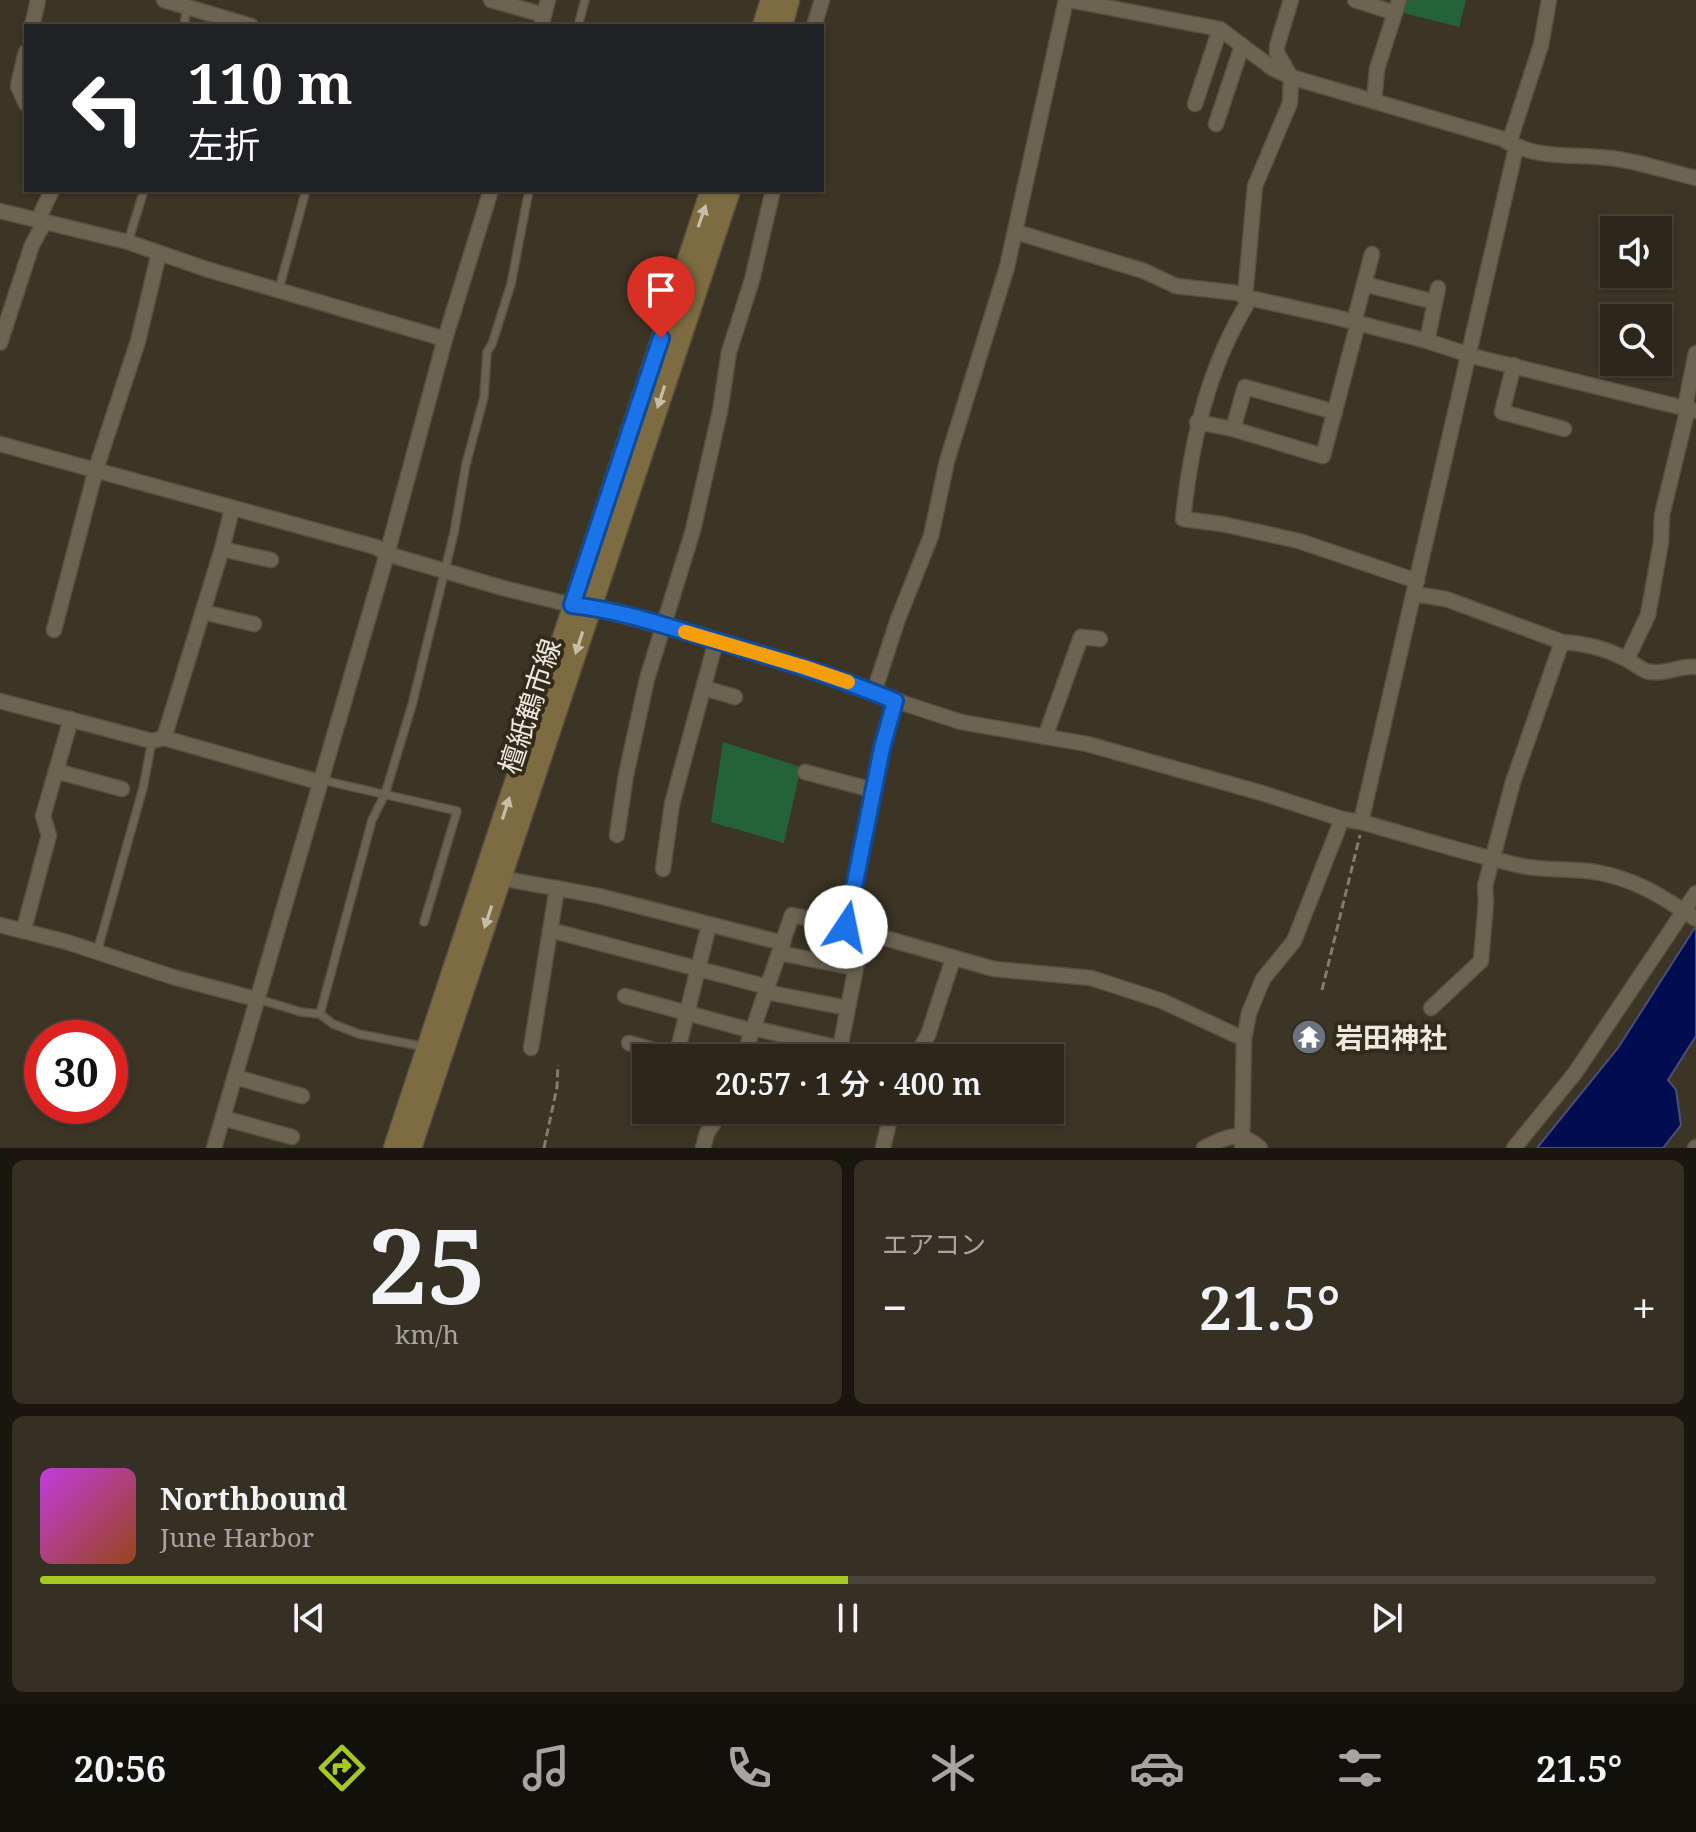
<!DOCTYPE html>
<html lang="ja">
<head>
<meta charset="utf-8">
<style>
	body { margin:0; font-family:"Noto Serif","Noto Sans JP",serif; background:#352f24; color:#f1f3f6; height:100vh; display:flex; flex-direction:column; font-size:30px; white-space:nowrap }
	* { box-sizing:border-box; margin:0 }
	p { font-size:26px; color:#a7a5a3 }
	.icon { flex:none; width:44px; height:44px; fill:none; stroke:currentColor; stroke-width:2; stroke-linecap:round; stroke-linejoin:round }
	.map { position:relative; height:1148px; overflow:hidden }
	.drawer { display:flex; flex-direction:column; gap:12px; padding:12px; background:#19150f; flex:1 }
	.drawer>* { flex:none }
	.hud { position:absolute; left:24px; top:24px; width:800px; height:168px; border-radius:0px; box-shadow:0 2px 6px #0004,0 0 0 2px #48443a; background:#202124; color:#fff; overflow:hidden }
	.controls { position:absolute; left:1600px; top:216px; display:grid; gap:16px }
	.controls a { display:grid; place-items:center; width:72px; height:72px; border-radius:0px; background:#2d271b; box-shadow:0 2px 6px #0004,0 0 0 2px #48443a; font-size:40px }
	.speed { position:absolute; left:24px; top:1020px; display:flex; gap:16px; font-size:40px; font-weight:700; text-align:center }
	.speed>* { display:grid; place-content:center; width:104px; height:104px; border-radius:50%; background:#2d271b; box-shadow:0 2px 6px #0004,0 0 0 2px #48443a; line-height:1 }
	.speed .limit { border:12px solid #d22; background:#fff; color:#111 }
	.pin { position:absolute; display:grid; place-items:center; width:68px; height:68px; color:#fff; margin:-82px -34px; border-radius:50% 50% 50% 0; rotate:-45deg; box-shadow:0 0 8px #0007 }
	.pin .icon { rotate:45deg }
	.me { position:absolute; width:88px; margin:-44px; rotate:11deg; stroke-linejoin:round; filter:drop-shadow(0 0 6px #0008) }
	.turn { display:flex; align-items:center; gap:28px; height:168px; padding:0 32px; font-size:36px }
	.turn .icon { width:104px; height:104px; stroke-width:2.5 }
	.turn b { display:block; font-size:56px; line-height:68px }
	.big { font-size:60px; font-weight:600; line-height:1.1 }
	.drawer .tile { flex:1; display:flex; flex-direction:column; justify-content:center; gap:12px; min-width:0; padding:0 28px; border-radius:12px; background:#352f24 }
	.drawer .dial { align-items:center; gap:0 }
	.dial b { font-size:104px; line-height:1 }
	.song { display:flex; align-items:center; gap:24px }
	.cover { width:96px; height:96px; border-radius:12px; background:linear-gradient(135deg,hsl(290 70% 55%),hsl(20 70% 35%)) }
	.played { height:8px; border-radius:4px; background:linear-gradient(90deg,#a5c822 50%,#48443a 50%) }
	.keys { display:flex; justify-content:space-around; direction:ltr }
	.heat { display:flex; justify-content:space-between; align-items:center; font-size:44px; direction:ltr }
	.drawer .tiles { flex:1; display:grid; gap:12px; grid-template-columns:1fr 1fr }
	.tile:last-child { grid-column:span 2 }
	.trip { position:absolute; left:632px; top:1044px; width:432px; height:80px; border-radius:0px; background:#2d271b; box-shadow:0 2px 6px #0004,0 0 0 2px #48443a; font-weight:600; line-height:80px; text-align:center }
	.dock { display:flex; height:128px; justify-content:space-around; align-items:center; background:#12100b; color:#a7a5a3 }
	.dock .icon { width:56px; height:56px }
	.dock .on { color:#a5c822 }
	.dock b { font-size:36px; color:#f1f3f6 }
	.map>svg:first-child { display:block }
	.green { fill:#246238 }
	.water { fill:#020c50; stroke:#494e7b; stroke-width:2 }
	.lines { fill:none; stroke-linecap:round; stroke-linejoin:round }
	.service-casing { stroke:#585143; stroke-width:10 }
	.minor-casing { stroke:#585143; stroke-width:17 }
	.secondary-casing { stroke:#585143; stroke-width:23 }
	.path { stroke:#827b6e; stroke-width:3; stroke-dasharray:8 4; stroke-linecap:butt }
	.service { stroke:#6c6351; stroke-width:7 }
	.minor { stroke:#6c6351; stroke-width:14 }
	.secondary { stroke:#7d6c42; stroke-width:20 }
	.oneway { fill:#c6bda8 }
	.route-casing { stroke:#114b97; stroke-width:20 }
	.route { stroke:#1a73e8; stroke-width:14 }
	.slow { stroke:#f59e0b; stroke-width:14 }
	.labels { text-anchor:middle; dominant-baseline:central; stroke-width:8; stroke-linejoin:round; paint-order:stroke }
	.street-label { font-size:28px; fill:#eee9df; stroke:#322a1a }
	.poi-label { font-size:28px; font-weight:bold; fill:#eee9df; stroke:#322a1a; text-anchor:start }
</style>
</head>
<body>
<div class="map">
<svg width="1696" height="1148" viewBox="0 0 1696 1148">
	<rect width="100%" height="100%" fill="#3c3424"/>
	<g class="green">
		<polygon points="1399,0 1466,0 1459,27 1396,11"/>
		<polygon points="723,742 801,767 784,843 711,822"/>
	</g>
	<polygon class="water" points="1696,926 1696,1036 1668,1080 1676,1090 1681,1125 1663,1148 1537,1148 1618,1048"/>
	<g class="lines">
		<g class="service-casing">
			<g id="service">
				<polyline points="184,26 187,6"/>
				<polyline points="578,26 585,0"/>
				<polyline points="128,242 144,190"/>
				<polyline points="279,289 306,190"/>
				<polyline points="322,780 457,811 424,922"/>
				<polyline points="97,952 143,788 152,741"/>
				<polyline points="258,999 301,1012 320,1014 333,1024 359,1034 425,1047"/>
				<polyline points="320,1014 372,820 385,794 412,705 454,533 466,464 484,397 487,352 492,344 511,284 529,190"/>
			</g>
		</g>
		<g class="minor-casing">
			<g id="minor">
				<polyline points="164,0 251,26"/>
				<polyline points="491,0 544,15"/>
				<path d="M 1069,0 L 1220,29 L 1272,68 L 1291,77 L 1503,139 C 1537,161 1578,153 1617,159 C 1644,163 1670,172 1696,178"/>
				<polyline points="1291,0 1277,46 1277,53 1291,77 1290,103 1255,186 1245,297 1335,317 1427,341 1476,357 1696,411"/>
				<polyline points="1355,0 1395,13"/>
				<polyline points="32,26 38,0"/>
				<polyline points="541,26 548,0"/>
				<polyline points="814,26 822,0"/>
				<polyline points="26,52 18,86 26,104"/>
				<polyline points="1374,101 1377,69 1399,0"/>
				<polyline points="1195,104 1220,29"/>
				<polyline points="1216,124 1242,46"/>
				<polyline points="1509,143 1541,45 1549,0"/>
				<polyline points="0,211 128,242 206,269 445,339"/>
				<polyline points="38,220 52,190"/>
				<polyline points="1016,232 1144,271 1176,286 1238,293 1245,297"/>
				<polyline points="1364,284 1435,302"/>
				<path d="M 1250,299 C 1208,366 1191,442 1183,519 L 1222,524 L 1299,541 L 1417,581"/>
				<polyline points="1354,322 1372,254"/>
				<polyline points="1427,341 1438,288"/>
				<polyline points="0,343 32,245 45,221"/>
				<polyline points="1514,365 1502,412 1564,429"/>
				<polyline points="1685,407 1696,353"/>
				<polyline points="1197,422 1233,429 1323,456 1358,323"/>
				<polyline points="1233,429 1245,387 1335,412"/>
				<path d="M 0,444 L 376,547 L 387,554 L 503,588 L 572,605 L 591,607 L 716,641 L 804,667 L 909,705 L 961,722 L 1087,744 L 1262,793 L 1342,819 L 1361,822 C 1415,837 1468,854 1522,866 C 1547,871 1572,868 1596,872 C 1638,880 1661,896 1696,919"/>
				<polyline points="222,549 271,560"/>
				<path d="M 1414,594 L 1446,599 L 1562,642 C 1583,643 1606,649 1624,658 C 1631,661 1639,668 1646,671 C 1664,676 1679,665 1696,667"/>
				<polyline points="203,612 254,624"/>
				<polyline points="54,630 96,469 138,341 159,253"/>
				<polyline points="1627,659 1648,615 1661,542 1662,515 1688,408"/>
				<polyline points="704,688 735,697"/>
				<polyline points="874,692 898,619 931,536 947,461 1007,267 1066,0"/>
				<polyline points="0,701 152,741 164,738 319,782"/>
				<polyline points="895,701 882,748 846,927 994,969 1091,978 1162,1001 1244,1039"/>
				<polyline points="1045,737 1081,637 1100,639"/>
				<polyline points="164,738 222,549 232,509"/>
				<polyline points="56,771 122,789"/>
				<polyline points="805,772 873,790"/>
				<polyline points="1361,822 1516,148"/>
				<polyline points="617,835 626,775 647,679 693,530 720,411 729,352 752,280 773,190"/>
				<polyline points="663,869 672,804 716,641"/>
				<polyline points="501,878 599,896 783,943"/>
				<polyline points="0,925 67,942 173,977 256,999"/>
				<polyline points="24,929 49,835 43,816 71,719"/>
				<polyline points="550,930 768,987"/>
				<polyline points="779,953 855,968"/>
				<polyline points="766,992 847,1008"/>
				<polyline points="625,996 753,1031"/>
				<polyline points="1431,1008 1481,961 1486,902 1485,886 1513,782 1562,642"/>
				<polyline points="753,1028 856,1052"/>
				<polyline points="629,1043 681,1058"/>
				<polyline points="531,1048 557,888"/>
				<polyline points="840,1048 863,932"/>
				<polyline points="676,1057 709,925"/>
				<polyline points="743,1058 792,915 846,927"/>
				<polyline points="915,1058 928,1035 953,959"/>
				<polyline points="235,1077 302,1096"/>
				<polyline points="223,1118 292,1137"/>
				<polyline points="214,1148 387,554 445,339 491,190"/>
				<polyline points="703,1148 707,1133 722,1110"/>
				<polyline points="883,1148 892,1110"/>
				<path d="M 1204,1148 C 1227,1137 1239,1129 1260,1148"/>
				<polyline points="1242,1148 1244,1039 1249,1013 1263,979 1294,941 1342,819"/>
				<polyline points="1514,1148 1575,1073 1696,893"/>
				<polyline points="1695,1148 1696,1147"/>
			</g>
		</g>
		<g class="secondary-casing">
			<g id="secondary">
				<polyline points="763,26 771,0"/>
				<polyline points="782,26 789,0"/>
				<polyline points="394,1148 711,190"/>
				<polyline points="411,1148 730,190"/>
			</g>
		</g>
		<g class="path">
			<polyline points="1322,990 1360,835"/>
			<polyline points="544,1148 557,1087 558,1065"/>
		</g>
		<use href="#service" class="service"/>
		<use href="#minor" class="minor"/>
		<use href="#secondary" class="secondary"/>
	</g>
	<defs><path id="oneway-solid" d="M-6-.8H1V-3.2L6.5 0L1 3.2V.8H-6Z" transform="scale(2)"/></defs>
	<g class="oneway">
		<use href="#oneway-solid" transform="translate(702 216) rotate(-71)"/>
		<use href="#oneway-solid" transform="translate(661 397) rotate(108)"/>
		<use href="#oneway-solid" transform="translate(579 643) rotate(108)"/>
		<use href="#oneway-solid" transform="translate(506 808) rotate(-72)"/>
		<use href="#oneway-solid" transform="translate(488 917) rotate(108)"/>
	</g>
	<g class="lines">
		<g class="route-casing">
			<path id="route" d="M 661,338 L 572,605 C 617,610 660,624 703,637 C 768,656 832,675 895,701 L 882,748 L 846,927"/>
		</g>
		<use href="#route" class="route"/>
		<polyline class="slow" points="685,632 804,667 848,682"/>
	</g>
	<defs>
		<g id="temple-disc" transform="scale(1.8)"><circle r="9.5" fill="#6b7280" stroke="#322a1a"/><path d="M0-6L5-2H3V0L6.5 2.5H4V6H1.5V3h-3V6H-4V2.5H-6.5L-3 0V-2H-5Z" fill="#fff"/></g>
	</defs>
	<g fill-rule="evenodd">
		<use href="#temple-disc" x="1309" y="1037"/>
	</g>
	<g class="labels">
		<g class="street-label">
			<text transform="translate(529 706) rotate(-72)">檀紙鶴市線</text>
		</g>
		<g class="poi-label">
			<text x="1335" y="1037">岩田神社</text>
		</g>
	</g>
</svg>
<div class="controls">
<a><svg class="icon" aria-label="sound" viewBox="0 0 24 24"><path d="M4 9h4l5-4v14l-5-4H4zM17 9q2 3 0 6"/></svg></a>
<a><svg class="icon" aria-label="search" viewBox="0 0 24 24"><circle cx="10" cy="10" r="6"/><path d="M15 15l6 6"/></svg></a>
</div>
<div class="speed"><div class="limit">30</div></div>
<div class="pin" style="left:661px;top:338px;background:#d93025"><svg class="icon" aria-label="arrive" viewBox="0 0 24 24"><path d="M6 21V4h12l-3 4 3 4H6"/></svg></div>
<svg class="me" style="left:846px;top:927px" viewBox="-20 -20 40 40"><circle r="19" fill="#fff"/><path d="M0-13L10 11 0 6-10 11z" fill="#1a73e8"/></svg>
<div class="trip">20:57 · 1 分 · 400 m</div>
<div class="hud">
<div class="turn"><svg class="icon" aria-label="left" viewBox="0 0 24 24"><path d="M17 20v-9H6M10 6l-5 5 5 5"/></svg><div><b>110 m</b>左折</div></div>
</div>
</div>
<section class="drawer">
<div class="tiles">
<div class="tile dial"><b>25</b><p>km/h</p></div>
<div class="tile"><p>エアコン</p>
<div class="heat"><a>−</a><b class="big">21.5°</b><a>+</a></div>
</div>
<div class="tile">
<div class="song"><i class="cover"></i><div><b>Northbound</b><p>June Harbor</p></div></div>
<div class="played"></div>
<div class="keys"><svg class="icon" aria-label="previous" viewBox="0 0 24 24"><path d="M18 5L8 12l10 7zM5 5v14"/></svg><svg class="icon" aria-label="pause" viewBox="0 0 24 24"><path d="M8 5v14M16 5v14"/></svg><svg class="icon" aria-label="next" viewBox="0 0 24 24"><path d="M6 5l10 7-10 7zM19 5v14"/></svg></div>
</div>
</div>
</section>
<nav class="dock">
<b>20:56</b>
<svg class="icon on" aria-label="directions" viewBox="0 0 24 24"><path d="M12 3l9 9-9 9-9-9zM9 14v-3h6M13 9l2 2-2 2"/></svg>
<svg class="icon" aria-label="music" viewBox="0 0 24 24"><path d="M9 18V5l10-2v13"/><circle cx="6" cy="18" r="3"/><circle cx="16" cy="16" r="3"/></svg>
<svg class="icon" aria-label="phone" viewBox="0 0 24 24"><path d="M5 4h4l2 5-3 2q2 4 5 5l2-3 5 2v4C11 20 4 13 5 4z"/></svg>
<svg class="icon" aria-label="climate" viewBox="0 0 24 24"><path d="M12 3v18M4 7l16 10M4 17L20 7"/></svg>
<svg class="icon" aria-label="car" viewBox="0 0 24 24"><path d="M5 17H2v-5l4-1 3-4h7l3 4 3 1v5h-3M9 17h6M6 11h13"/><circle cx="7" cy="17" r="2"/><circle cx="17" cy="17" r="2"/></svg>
<svg class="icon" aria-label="filters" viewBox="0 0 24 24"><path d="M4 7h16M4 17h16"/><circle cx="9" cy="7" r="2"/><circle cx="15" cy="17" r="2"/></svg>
<b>21.5°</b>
</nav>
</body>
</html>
